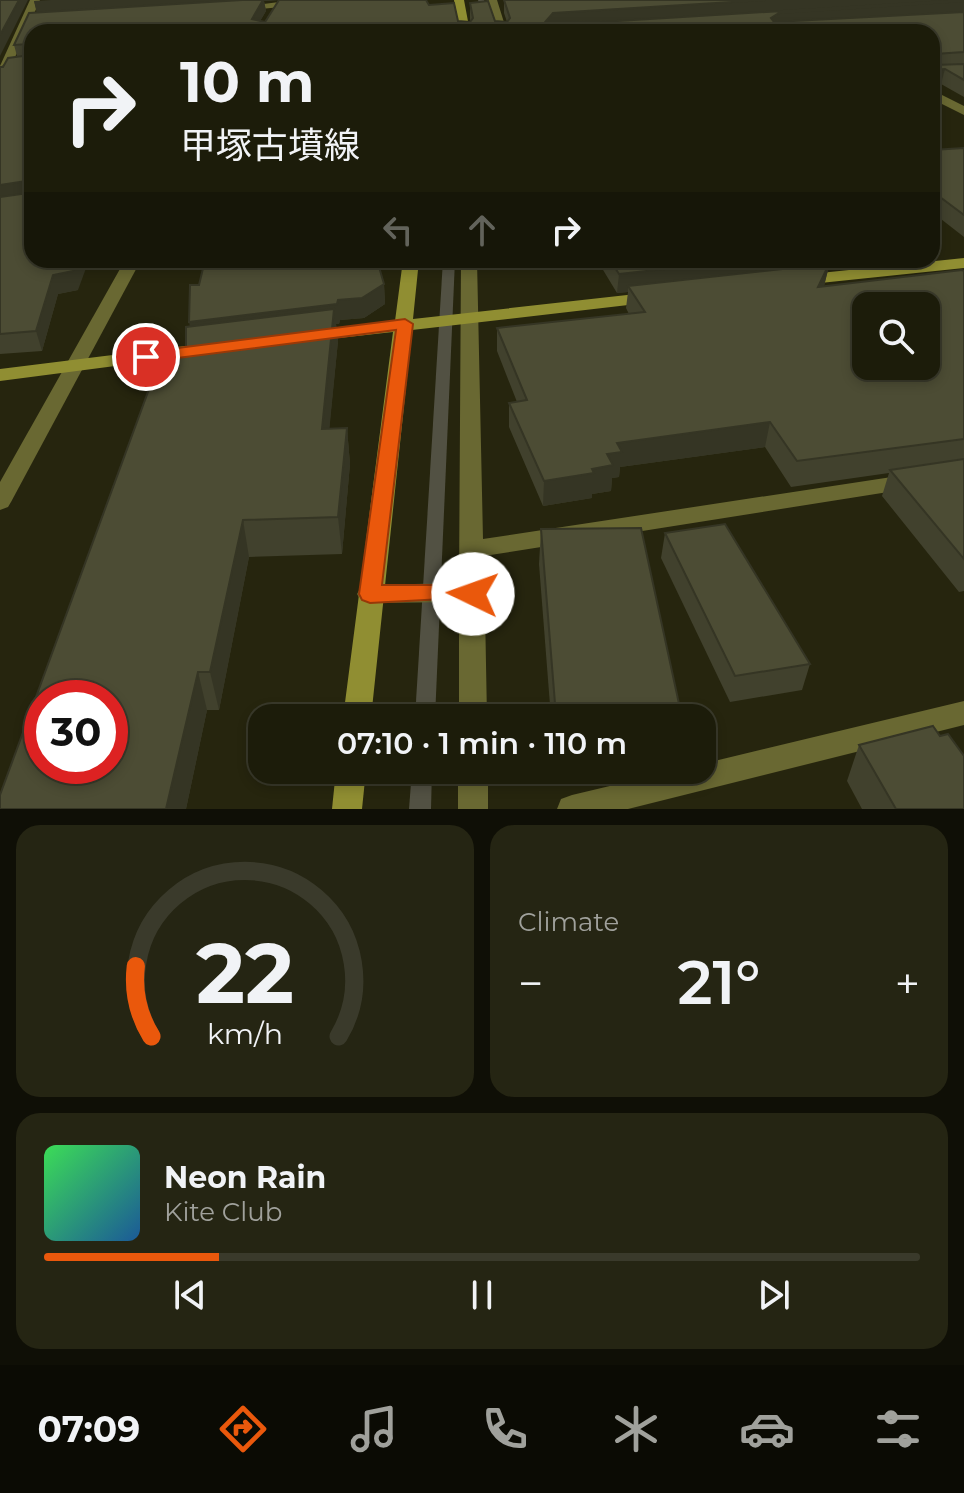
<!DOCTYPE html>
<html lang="en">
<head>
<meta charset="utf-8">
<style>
	body { margin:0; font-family:Montserrat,"Noto Sans JP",sans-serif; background:#252513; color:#f1f3f6; height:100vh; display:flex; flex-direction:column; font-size:30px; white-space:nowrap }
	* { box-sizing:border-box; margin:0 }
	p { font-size:26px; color:#a0a19c }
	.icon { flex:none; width:44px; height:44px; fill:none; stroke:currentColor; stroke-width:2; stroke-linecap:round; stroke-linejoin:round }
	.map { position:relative; height:809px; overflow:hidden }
	.sheet { display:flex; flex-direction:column; gap:16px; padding:16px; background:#0f0f06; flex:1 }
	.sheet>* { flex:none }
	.guide { position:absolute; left:24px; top:24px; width:916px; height:244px; border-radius:24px; box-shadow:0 4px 12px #0003,0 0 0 2px #3a3a2b; background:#1c1c0a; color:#f1f3f6; overflow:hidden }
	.buttons { position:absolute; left:852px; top:292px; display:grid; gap:16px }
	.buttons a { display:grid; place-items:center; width:88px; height:88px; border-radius:16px; background:#1c1c0a; box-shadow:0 4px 12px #0003,0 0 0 2px #3a3a2b; font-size:40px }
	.speed { position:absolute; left:24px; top:680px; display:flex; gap:16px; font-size:40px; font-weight:700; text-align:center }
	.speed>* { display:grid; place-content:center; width:104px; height:104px; border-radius:50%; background:#1c1c0a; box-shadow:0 4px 12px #0003,0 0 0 2px #3a3a2b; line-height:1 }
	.speed .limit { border:12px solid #d22; background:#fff; color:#111 }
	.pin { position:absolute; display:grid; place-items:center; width:68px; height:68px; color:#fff; margin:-34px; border:4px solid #fff; border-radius:50%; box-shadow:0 2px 8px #0007 }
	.me { position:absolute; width:88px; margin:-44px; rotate:273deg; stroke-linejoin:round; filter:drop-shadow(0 0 6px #0008) }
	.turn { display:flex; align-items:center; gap:28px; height:168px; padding:0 24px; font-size:36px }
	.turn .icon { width:104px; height:104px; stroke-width:2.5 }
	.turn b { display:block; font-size:56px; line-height:68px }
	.lanes { display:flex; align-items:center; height:76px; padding:0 24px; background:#0003; justify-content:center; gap:40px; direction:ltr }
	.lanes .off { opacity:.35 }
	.big { font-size:60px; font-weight:600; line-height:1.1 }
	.sheet .tile { flex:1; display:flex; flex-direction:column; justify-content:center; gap:12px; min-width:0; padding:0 28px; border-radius:24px; background:#252513 }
	.sheet .dial { align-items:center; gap:0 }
	.dial svg { height:208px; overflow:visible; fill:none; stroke:#3a3a2b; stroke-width:7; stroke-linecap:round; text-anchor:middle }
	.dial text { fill:#f1f3f6; stroke:none }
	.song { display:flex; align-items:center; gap:24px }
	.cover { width:96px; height:96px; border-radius:12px; background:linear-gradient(135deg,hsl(130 70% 55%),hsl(210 70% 35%)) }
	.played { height:8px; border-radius:4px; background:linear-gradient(90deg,#ea580c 20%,#3a3a2b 20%) }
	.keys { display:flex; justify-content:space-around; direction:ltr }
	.heat { display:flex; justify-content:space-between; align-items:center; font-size:44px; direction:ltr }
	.sheet .tiles { flex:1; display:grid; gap:16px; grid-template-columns:1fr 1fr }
	.tile:last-child { grid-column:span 2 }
	.trip { position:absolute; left:248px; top:704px; width:468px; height:80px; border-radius:24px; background:#1c1c0a; box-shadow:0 4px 12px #0003,0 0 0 2px #3a3a2b; font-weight:600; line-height:80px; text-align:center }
	.dock { display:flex; height:128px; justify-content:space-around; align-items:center; background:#0b0b04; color:#a0a19c }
	.dock .icon { width:56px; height:56px }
	.dock .active { color:#ea580c }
	.dock b { font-size:36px; color:#f1f3f6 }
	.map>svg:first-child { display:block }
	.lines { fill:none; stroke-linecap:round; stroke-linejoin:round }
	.stream { fill:#525143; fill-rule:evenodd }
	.street { fill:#696832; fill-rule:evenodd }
	.secondary { fill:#908e32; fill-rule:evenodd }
	.wall { fill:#41412d }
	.shaded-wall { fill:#353524 }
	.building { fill:#4c4c34; stroke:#353524; stroke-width:2; fill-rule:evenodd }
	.route { fill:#ea580c; stroke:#983908; stroke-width:2 }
</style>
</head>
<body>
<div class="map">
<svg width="964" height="809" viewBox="0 0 964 809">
	<rect width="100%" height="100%" fill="#26250e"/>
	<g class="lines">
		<g class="stream">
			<polygon points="478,0 484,0 495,32 487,32"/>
			<polygon points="443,260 455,260 435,718 415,718"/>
			<polygon points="412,770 432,770 431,809 409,809"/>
		</g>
		<g class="street">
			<polygon points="30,0 40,0 6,78 0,81 0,66"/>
			<polygon points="487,0 497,0 507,32 497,32"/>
			<polygon points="279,2 282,7 238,11 233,8"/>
			<polygon points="932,90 964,106 964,115 932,99"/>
			<polygon points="125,260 141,260 11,502 8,507 0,510 0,482"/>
			<polygon points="461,260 477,260 483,539 964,466 964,480 484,556 487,718 459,718 459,602 370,603 361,601 357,594 361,587 370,585 459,583"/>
			<polygon points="853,260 870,260 882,272 880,275 868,275"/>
			<polygon points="964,701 964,725 628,809 557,809 561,799 572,795 677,770 702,770 702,764"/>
			<rect x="458" y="770" width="30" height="39"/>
		</g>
		<g class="secondary">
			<polygon points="454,0 464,0 470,32 460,32"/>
			<polygon points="964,258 964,268 801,285 793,280 801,275"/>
			<polygon points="403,260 419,260 413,319 654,292 663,297 654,302 412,330 371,718 343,718 393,332 312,341 303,336 312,331 395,321"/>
			<polygon points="185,346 192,348 194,352 192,356 0,381 0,369"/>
			<polygon points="336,770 366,770 362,809 332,809"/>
		</g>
	</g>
	<g class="wall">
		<polygon points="279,0 264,1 266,11 260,21 265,22 429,5 458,21 470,22 470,3 495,21 507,22 504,13 504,0 964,0 964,97 941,84 932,85 932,32 32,32 78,290 58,294 42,351 0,354 0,67 17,56 14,45 37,12 34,1"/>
		<polygon points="964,148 964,237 932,212 932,150"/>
		<polygon points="597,260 837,260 833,269 828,270 824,286 964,271 964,591 959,592 882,496 889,473 791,487 765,447 620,467 619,477 612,478 611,491 592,494 592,498 543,506 509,427 509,403 517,402 497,351 497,328 629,314 626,308 628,292 617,293"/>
		<polygon points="384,284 385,304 364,318 340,320 339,324 336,324 338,341 329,429 347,428 350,464 342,554 249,557 219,710 207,710 186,809 186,350 199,285"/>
		<polygon points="541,529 681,713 680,718 551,718 539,564"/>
		<polygon points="665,533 810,664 802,690 730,702 661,558"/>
		<polygon points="940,736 964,809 862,809 847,781 859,745"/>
	</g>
	<g class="shaded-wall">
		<polygon points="19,0 28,0 0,56 0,35"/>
		<polygon points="51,0 279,0 264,1 266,11 254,32 37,14 34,1"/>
		<polygon points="765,0 964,0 553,26 546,21 553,13"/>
		<polygon points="964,1 964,14 777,26 771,18 779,13"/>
		<polygon points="945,69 941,84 932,85 932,70"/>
		<polygon points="27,181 32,198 0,203 0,185"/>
		<polygon points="77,260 89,260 78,290 58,294 42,351 36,331 53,275"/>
		<polygon points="747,260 837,260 833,269 828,270 824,286 628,286 628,292 617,293 619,274"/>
		<polygon points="384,284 385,304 364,318 340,320 339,324 336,324 338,341 326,464 193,342 189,322 338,300"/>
		<polygon points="770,422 765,447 620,467 619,477 612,478 611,491 592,494 592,498 543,506 544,481 607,454 617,443"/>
		<polygon points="347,428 350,464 342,554 338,517"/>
		<polygon points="243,520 249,557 219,710 210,672"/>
		<polygon points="198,672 207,710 186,809 166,809"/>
	</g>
	<g class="building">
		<polygon points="0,0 19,0 0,35"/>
		<polygon points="242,0 263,0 252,19 265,22 279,0 426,0 429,5 454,3 458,21 470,22 473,18 470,3 488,1 495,21 507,22 510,18 504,0 765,0 553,13 546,21 601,22 964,0 964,1 779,13 771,18 774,22 964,12 964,52 935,54 934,65 964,64 964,80 945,69 932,70 932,32 32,32 32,260 77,260 73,271 53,275 36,331 0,334 0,197 29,193 27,181 0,185 0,67 3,67 8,58 31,55 28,44 14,45 29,13"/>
		<polygon points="964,148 964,215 932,191 932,150"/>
		<polygon points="205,260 377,260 384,284 362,298 338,300 337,304 189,322 190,285 199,285"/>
		<polygon points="610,260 747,260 619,274"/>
		<path d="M 829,264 L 818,287 L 962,270 L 964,271 L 964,439 L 797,461 L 770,422 L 617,443 L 622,452 L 607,454 L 613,465 L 592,469 L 594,473 L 544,481 L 509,403 L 527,400 L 497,328 L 645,312 L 628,286 ZM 866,306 L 926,306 L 926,366 L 866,366 Z"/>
		<path d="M 334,309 L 322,429 L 347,428 L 338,517 L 243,520 L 210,672 L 198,672 L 166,809 L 0,809 L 0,795 L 163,351 L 186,350 L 186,327 ZM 42,698 L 110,698 L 110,766 L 42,766 Z"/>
		<polygon points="964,459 964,559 890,470"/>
		<polygon points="725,524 810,664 735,676 665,533"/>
		<polygon points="641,528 681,713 556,716 541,529"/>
		<polygon points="933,726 940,736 948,734 964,756 964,809 896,809 859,745"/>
	</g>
	<polygon class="route" points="405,319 413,324 382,585 473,585 485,594 473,602 443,599 370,603 362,600 359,594 396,330 146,362 138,357 146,352"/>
</svg>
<div class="buttons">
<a><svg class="icon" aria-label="search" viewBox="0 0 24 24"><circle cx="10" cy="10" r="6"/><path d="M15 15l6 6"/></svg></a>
</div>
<div class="speed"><div class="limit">30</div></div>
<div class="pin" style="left:146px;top:357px;background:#d93025"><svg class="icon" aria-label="arrive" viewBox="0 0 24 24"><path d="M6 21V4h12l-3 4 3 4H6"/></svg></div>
<svg class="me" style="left:473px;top:594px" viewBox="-20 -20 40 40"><circle r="19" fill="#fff"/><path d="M0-13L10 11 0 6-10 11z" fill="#ea580c"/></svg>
<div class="trip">07:10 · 1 min · 110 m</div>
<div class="guide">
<div class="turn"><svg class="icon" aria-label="right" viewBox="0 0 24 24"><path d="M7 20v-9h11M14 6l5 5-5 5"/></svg><div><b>10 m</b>甲塚古墳線</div></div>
<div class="lanes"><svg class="icon off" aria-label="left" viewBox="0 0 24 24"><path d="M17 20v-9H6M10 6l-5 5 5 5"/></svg><svg class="icon off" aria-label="ahead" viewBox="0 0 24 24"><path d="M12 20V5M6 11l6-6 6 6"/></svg><svg class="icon" aria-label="right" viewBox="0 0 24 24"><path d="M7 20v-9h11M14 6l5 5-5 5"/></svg></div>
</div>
</div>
<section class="sheet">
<div class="tiles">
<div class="tile dial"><svg viewBox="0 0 100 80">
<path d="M14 69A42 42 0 1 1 86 69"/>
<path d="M14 69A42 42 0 0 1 8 42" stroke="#ea580c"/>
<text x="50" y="56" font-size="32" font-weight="700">22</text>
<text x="50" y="72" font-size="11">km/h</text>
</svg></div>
<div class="tile"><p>Climate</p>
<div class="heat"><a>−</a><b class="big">21°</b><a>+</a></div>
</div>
<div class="tile">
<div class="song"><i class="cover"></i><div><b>Neon Rain</b><p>Kite Club</p></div></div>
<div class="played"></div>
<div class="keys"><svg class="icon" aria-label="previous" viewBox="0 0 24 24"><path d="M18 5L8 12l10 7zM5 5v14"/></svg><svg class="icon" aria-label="pause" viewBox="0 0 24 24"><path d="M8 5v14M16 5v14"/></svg><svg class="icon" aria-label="next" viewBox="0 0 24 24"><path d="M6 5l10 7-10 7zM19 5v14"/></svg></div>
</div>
</div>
</section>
<nav class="dock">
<b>07:09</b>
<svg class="icon active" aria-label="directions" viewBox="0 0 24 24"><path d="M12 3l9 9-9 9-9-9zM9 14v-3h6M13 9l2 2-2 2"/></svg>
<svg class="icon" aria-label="music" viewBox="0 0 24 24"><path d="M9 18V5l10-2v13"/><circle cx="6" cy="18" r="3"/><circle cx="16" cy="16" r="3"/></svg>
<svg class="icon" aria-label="phone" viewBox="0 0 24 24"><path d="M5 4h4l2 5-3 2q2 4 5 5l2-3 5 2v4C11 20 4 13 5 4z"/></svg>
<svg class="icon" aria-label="climate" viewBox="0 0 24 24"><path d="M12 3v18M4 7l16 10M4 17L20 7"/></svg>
<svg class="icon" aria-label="car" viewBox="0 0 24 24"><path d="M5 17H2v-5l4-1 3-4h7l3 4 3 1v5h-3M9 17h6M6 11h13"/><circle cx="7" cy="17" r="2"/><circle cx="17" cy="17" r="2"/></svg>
<svg class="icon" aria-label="filters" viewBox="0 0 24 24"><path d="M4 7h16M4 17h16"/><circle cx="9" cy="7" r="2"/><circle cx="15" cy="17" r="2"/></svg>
</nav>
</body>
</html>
